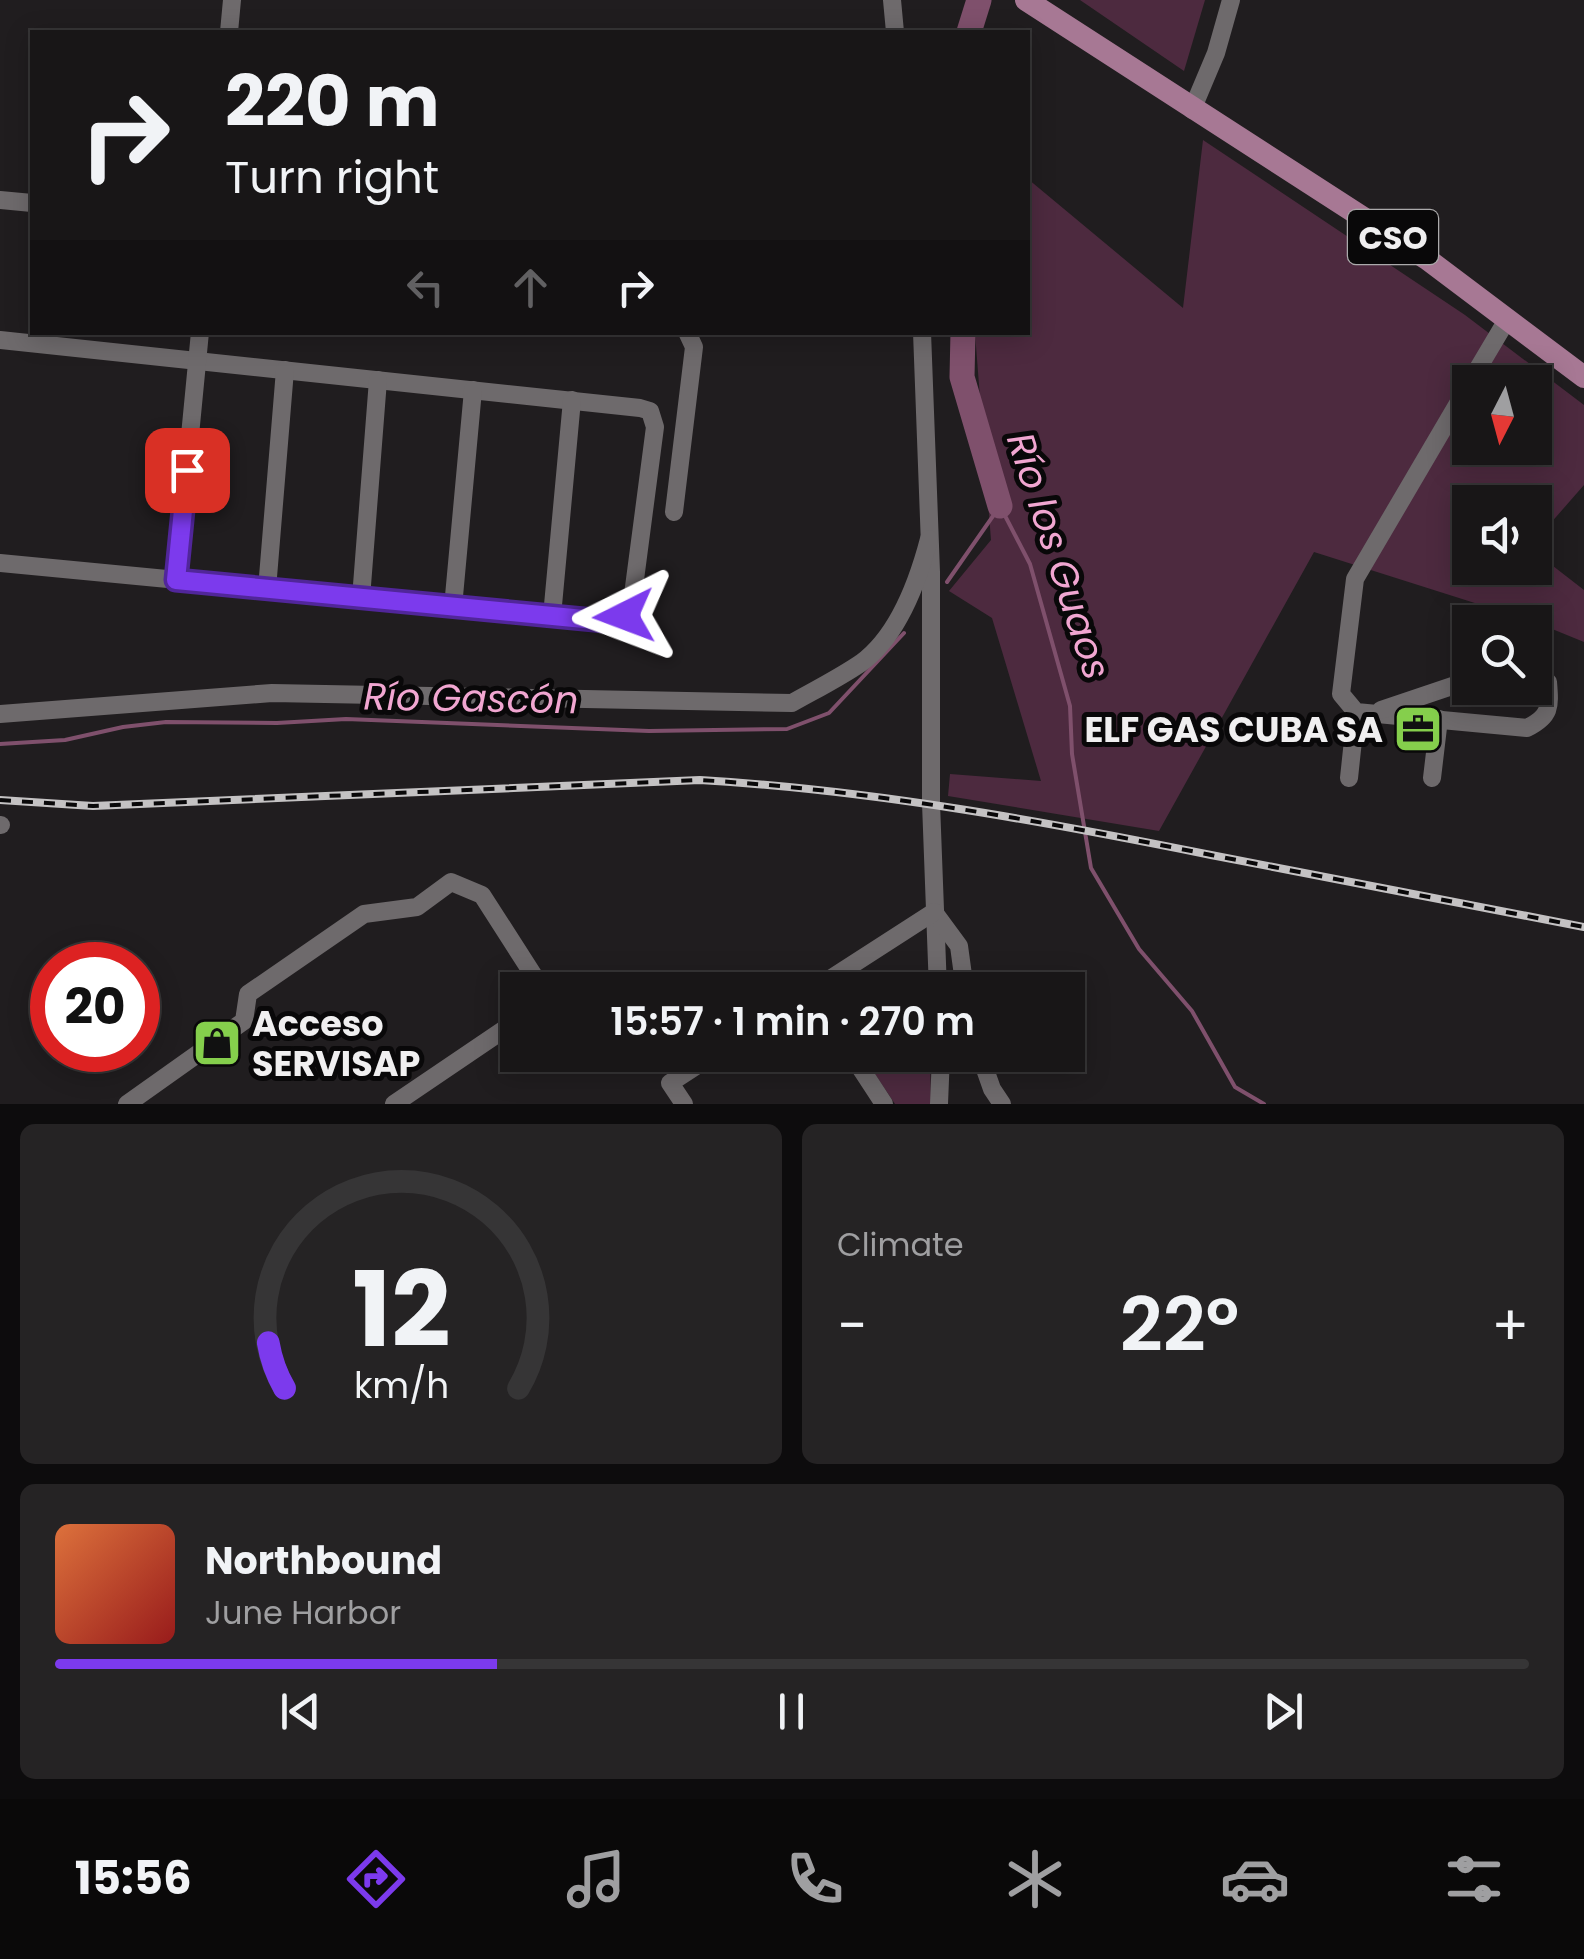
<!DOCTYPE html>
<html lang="en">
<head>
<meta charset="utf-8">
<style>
	body { margin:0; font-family:Poppins,sans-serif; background:#252324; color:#f1f3f6; height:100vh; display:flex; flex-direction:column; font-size:38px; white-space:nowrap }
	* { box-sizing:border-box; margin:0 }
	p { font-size:32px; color:#9f9fa1 }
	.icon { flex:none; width:55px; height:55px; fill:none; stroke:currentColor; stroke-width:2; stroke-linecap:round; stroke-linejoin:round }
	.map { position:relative; height:1104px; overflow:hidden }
	.details { display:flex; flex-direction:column; gap:20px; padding:20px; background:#0d0c0d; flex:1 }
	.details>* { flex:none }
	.top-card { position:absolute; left:30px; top:30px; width:1000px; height:305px; border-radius:0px; box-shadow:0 5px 25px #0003,0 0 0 2px #363536; background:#181617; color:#f1f3f6; overflow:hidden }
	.needle { width:65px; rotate:186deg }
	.fabs { position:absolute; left:1452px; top:365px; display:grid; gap:20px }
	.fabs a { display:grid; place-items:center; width:100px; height:100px; border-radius:0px; background:#181617; box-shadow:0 5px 25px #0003,0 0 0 2px #363536; font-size:50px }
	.speed { position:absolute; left:30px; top:942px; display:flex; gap:20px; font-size:50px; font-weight:700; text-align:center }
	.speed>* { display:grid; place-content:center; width:130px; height:130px; border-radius:50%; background:#181617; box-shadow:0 5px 25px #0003,0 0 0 2px #363536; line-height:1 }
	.speed .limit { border:15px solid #d22; background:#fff; color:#111 }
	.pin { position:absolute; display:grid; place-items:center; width:85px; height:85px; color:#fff; margin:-42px; border-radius:20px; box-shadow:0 5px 15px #0006 }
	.me { position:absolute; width:110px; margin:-55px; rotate:267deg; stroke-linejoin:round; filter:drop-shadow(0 0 8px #0008) }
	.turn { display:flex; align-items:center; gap:35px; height:210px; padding:0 30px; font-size:45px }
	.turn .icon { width:130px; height:130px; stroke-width:2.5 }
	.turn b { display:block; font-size:70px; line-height:85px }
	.lanes { display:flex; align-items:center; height:95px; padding:0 30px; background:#0003; justify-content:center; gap:50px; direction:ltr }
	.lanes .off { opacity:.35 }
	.big { font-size:75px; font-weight:600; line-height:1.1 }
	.details .card { flex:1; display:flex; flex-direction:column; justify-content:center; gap:15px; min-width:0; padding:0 35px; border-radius:15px; background:#252324 }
	.details .dial { align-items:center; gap:0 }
	.dial svg { height:260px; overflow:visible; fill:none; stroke:#363536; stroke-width:7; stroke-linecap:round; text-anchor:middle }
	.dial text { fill:#f1f3f6; stroke:none }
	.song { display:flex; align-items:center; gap:30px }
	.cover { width:120px; height:120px; border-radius:15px; background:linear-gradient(135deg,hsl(20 70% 55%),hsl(0 70% 35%)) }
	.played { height:10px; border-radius:5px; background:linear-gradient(90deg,#7c3aed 30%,#363536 30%) }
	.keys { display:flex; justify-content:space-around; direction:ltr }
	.heat { display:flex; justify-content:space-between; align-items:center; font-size:55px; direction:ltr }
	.details .tiles { flex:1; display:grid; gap:20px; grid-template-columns:1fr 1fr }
	.card:last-child { grid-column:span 2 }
	.trip { position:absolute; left:500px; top:972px; width:585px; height:100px; border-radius:0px; background:#181617; box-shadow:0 5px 25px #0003,0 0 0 2px #363536; font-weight:600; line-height:100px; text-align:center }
	.menu { display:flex; height:160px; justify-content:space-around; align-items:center; background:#0a0909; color:#9f9fa1 }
	.menu .icon { width:70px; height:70px }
	.menu .current { color:#7c3aed }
	.menu b { font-size:45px; color:#f1f3f6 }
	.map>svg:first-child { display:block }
	.green { fill:#4d2a3f; fill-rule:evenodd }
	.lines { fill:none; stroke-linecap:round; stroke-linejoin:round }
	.stream { stroke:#7f506c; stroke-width:4 }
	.river { stroke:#7f506c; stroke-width:25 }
	.minor { stroke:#6e6a6c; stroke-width:18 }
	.major { stroke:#a77894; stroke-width:22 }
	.rail-casing { stroke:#c4c2c3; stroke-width:8 }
	.rail { stroke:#090809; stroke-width:4; stroke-dasharray:11; stroke-linecap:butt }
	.route-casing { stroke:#51269a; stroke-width:25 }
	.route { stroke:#7c3aed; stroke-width:18 }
	.labels { text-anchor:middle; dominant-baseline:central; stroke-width:10; stroke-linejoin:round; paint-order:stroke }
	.shield { fill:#090809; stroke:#abaaab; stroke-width:2.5 }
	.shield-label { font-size:32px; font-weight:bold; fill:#f0eff0 }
	.poi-label { font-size:35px; font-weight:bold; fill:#f0eff0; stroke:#090809; text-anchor:end }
	.water-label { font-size:38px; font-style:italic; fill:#f1a6d1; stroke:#090809 }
</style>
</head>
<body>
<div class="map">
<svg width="1584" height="1104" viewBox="0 0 1584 1104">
	<rect width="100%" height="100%" fill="#201d1f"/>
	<g class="green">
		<polygon points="1080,0 1205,0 1184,71"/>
		<path d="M 1203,140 L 1465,315 L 1584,405 L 1584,485 L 1535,541 L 1535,502 L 1470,502 L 1470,568 L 1535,568 L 1535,552 L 1584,590 L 1584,642 L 1535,622 L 1314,552 L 1159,831 L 948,796 L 950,774 L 1041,781 L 992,618 L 949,591 L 991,540 L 975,333 L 1028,332 L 1028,179 L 1183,308 ZM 1470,382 L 1535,382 L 1535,448 L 1470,448 Z"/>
		<polygon points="876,1055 930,1055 931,1104 895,1104 867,1062"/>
	</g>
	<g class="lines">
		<g class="stream">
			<polyline points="947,582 1000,506 1030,564 1070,706 1072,754 1091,868 1139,949 1192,1011 1235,1087 1264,1104"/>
			<polyline points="0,744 65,740 123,727 166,722 277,723 346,719 649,731 787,729 829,713 904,633"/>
		</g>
		<g class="river">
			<polyline points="969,32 979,0"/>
			<polyline points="963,332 962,377 1000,506"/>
		</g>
		<g class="minor">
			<polyline points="892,0 895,32"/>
			<polyline points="229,32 232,0"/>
			<polyline points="1192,110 1216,53 1231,0"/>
			<polyline points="0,200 32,203"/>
			<polyline points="922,332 931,572 931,803 938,990"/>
			<polyline points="0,340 640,408 650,411 655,427 631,610 618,619 605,621 0,563"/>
			<polyline points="1470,382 1508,318"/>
			<path d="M 1470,383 L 1355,579 L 1341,694 L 1356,712 L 1527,728 C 1551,716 1550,707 1548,682 L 1535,671"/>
			<polyline points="674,512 694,347 687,332"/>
			<polyline points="176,580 200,332"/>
			<polyline points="267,589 285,370"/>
			<polyline points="361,598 378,380"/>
			<polyline points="453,607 473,390"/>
			<polyline points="552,616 572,400"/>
			<polyline points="1381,710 1470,680"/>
			<path d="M 0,714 L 272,693 L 792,703 C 815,690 839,678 861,663 C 898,636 918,581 929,539"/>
			<polyline points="1349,778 1356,712"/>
			<polyline points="1432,778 1439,719"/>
			<polyline points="0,825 1,825"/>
			<polyline points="934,912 959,946 965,990"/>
			<polyline points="813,990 934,912"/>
			<polyline points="852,1055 884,1104"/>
			<polyline points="980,1055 992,1089 1002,1104"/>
			<polyline points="127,1104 244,1021 248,994 364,914 417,907 451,882 482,895 543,990"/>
			<polyline points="394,1104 518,1020"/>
			<polyline points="684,1104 670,1083 713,1055"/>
			<polyline points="939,1104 941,1055"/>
		</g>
		<polyline class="major" points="1026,0 1427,259 1584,377"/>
		<g class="rail-casing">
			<path id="rail" d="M 0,800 L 93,806 L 700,780 C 872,790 1042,821 1211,855 C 1335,879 1460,903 1584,927"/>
		</g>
		<use href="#rail" class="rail"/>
	</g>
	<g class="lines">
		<g class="route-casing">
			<polyline id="route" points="187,470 176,580 605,621 624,616"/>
		</g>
		<use href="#route" class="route"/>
	</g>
	<defs>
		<g id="office-square" transform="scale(2.5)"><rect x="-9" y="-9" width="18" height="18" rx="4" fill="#85cf4c" stroke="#090809"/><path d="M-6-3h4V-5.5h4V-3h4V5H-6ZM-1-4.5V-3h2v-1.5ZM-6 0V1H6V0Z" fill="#111"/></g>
		<g id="shop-square" transform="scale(2.5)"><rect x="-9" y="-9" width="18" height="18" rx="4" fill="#85cf4c" stroke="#090809"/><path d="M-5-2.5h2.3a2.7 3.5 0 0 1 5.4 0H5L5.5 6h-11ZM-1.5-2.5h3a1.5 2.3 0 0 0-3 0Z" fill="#111"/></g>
	</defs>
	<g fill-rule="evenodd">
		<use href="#office-square" x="1418" y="729"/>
		<use href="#shop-square" x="217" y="1043"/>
	</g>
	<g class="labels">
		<rect class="shield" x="1348" y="210" width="90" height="54" rx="8"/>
		<g class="shield-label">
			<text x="1393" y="237">CSO</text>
		</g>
		<g class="poi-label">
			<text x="1383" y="729">ELF GAS CUBA SA</text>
			<text x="252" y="1023" text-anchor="start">Acceso<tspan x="252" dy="40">SERVISAP</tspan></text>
		</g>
		<g class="water-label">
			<text transform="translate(1059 556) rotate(72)">Río los Guaos</text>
			<text transform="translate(471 698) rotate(1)">Río Gascón</text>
		</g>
	</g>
</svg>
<div class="fabs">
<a><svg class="needle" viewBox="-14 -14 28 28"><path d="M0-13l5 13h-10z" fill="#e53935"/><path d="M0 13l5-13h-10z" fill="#9f9fa1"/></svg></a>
<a><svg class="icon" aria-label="sound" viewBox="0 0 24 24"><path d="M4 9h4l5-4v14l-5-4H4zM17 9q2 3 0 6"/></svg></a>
<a><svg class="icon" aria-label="search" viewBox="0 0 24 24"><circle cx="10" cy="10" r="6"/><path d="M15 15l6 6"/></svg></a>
</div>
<div class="speed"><div class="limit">20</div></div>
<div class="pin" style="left:187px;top:470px;background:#d93025"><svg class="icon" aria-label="arrive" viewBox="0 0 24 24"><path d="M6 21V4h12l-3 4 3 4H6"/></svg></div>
<svg class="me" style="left:624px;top:616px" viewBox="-20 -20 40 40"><path d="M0-17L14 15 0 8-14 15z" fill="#7c3aed" stroke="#fff" stroke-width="4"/></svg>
<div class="trip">15:57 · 1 min · 270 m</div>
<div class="top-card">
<div class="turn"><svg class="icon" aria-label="right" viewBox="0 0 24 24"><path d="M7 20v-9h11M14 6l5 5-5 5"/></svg><div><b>220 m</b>Turn right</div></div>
<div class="lanes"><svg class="icon off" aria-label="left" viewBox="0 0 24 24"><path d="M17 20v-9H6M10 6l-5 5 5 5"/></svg><svg class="icon off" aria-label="ahead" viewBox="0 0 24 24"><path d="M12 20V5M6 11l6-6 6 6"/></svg><svg class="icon" aria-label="right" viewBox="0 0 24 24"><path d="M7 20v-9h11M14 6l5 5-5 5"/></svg></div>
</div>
</div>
<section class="details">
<div class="tiles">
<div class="card dial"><svg viewBox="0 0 100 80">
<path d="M14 69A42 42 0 1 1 86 69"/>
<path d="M14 69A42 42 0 0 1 9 55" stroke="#7c3aed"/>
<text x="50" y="56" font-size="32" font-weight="700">12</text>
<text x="50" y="72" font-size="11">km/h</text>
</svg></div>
<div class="card"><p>Climate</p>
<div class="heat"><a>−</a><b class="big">22°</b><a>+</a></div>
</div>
<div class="card">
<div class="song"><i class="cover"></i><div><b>Northbound</b><p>June Harbor</p></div></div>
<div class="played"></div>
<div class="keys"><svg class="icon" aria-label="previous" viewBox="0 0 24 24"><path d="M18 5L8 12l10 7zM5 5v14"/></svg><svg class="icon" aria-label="pause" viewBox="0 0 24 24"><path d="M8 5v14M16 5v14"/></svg><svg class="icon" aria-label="next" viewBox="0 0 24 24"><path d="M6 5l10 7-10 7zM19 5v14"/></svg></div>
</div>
</div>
</section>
<nav class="menu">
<b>15:56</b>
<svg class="icon current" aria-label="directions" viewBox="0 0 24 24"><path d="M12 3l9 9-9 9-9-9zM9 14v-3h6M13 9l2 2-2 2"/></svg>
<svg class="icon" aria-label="music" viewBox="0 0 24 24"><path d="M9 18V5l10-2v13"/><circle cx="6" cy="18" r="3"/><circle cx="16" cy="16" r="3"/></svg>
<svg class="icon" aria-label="phone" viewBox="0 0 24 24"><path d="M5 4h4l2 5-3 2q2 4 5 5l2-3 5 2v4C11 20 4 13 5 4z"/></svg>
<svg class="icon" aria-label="climate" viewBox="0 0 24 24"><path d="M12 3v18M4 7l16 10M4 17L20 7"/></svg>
<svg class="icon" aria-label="car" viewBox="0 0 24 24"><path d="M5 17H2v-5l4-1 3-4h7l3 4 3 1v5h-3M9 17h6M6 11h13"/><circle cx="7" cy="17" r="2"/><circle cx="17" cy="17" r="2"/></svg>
<svg class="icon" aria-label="filters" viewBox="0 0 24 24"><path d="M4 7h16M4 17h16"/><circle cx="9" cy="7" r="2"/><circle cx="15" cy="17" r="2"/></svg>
</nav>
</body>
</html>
